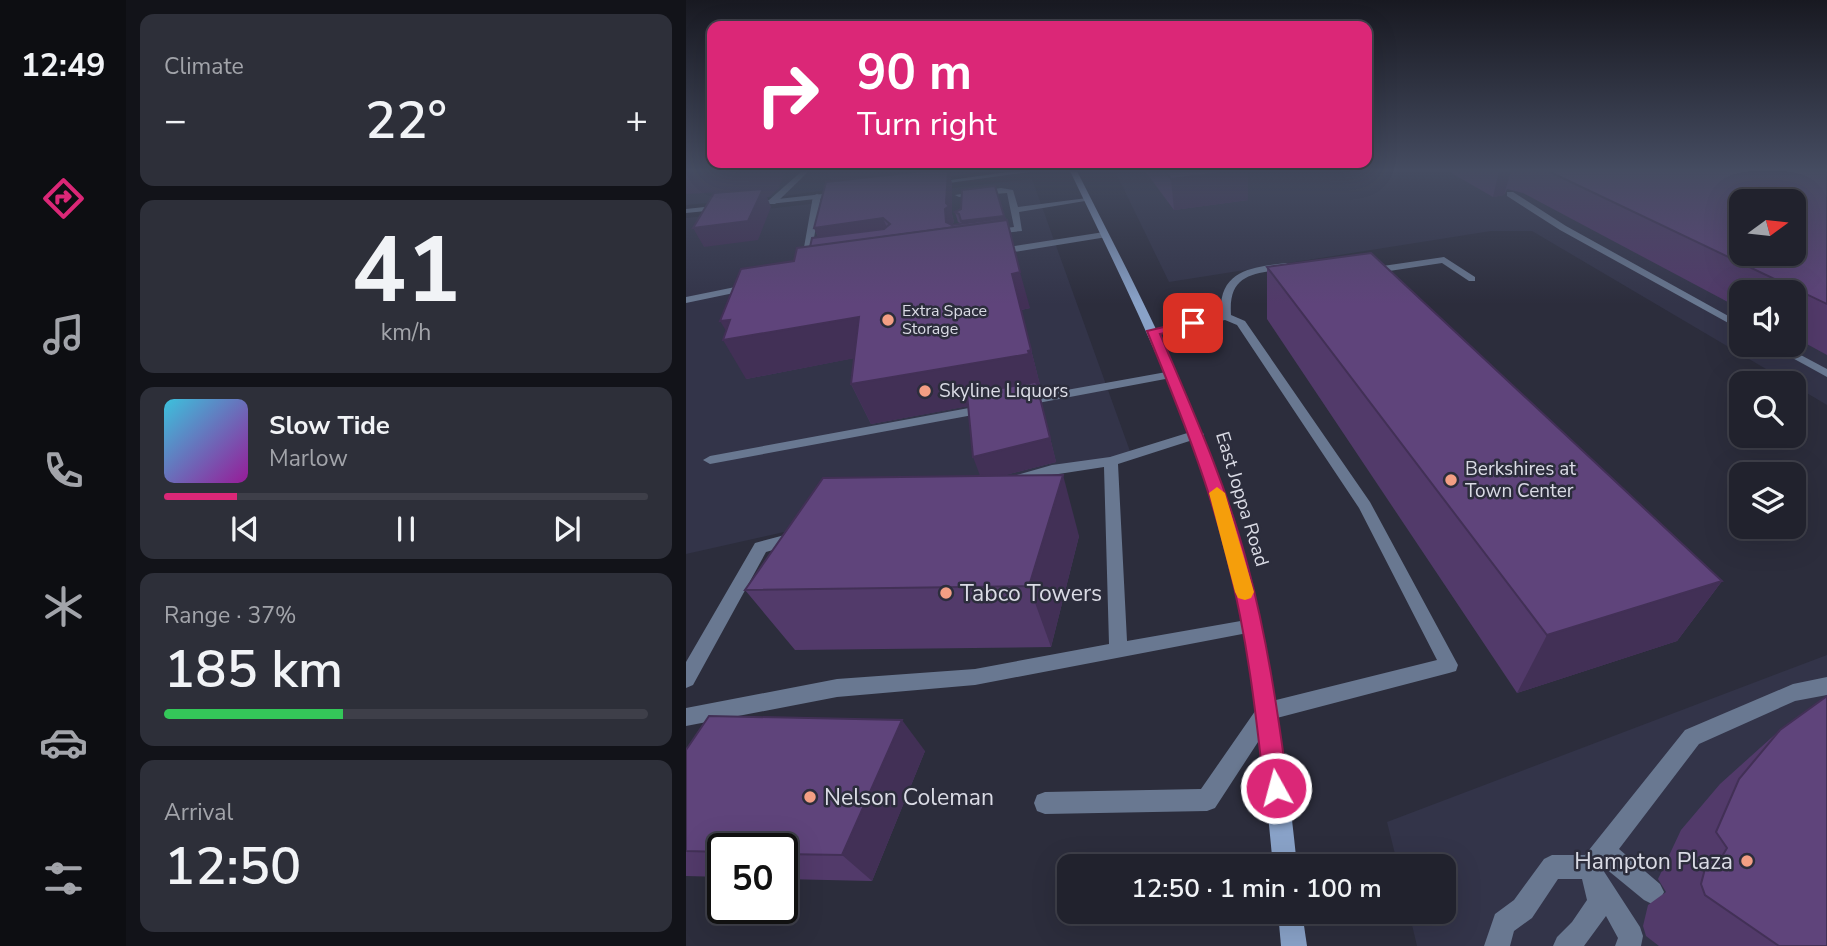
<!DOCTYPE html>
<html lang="en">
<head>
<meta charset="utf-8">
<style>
	body { margin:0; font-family:"Nunito Sans",sans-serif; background:#2d2f39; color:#f1f3f6; height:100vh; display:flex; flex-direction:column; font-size:26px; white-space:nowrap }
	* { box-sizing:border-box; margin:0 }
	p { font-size:23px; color:#a2a4aa }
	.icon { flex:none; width:38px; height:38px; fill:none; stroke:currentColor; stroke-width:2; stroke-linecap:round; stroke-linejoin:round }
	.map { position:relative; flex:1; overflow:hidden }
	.details { display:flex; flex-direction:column; gap:14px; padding:14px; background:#121319; width:560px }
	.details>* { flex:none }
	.banner { position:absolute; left:21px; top:21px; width:665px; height:147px; border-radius:14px; box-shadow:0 7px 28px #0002,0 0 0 2px #3e3f49; background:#db2777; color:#fff; overflow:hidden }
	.needle { width:46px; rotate:75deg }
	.controls { position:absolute; left:1043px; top:189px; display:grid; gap:14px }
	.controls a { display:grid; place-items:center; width:77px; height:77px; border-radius:14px; background:#21222d; box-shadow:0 7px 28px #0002,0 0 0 2px #3e3f49; font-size:35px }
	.speed { position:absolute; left:21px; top:833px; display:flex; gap:14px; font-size:35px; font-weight:700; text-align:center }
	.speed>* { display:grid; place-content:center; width:91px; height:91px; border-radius:50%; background:#21222d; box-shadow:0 7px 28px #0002,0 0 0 2px #3e3f49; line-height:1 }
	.speed .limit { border:4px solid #111; border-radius:10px; background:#fff; color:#111 }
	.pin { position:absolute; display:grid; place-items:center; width:60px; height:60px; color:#fff; margin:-30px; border-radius:14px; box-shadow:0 4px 10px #0006 }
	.me { position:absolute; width:77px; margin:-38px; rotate:353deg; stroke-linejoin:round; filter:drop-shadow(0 0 5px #0008) }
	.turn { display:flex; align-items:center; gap:24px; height:147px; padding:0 35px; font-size:32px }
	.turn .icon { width:91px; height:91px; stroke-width:2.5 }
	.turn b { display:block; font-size:49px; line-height:60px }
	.big { font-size:52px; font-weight:600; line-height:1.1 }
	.details .tile { flex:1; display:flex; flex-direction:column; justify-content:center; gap:10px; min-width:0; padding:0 24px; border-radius:14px; background:#2d2f39 }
	.details .dial { align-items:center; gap:0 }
	.dial b { font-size:91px; line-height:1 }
	.song { display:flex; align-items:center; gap:21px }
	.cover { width:84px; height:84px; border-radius:10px; background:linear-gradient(135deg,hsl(190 70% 55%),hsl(300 70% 35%)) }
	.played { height:7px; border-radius:4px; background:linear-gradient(90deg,#db2777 15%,#3e3f49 15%) }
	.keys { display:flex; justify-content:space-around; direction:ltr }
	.heat { display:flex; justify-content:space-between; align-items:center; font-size:38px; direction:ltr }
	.charge { height:10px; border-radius:5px; background:linear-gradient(90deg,#34c759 37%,#3e3f49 0) }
	.trip { position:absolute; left:371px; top:854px; width:399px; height:70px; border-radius:14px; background:#21222d; box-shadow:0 7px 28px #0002,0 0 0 2px #3e3f49; font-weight:600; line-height:70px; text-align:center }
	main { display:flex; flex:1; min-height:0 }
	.tab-bar { display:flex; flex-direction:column; width:126px; justify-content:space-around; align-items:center; background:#0d0e12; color:#a2a4aa }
	.tab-bar .icon { width:49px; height:49px }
	.tab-bar .on { color:#db2777 }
	.tab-bar b { font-size:32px; color:#f1f3f6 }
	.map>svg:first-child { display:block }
	.built { fill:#333449; fill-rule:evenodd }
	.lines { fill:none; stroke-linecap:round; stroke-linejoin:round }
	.service { fill:#697891; fill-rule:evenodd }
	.tertiary { fill:#697891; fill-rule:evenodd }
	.secondary { fill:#89a2c8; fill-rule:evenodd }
	.wall { fill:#523a6a }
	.shaded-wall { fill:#423056 }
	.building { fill:#5f447b; stroke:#423056; stroke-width:2; fill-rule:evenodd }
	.route { fill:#db2777; stroke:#8e194d; stroke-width:2 }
	.slow { fill:#f59e0b }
	.poi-dot { fill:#f39f84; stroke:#2c2d3c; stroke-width:2.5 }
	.labels { text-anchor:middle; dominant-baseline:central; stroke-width:5; stroke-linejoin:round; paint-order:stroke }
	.far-poi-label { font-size:16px; fill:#dadbe5; stroke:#2c2d3c; text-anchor:start }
	.poi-label { font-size:19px; fill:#dadbe5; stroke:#2c2d3c; text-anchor:start }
	.street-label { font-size:19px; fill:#dadbe5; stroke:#2c2d3c }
	.near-poi-label { font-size:23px; fill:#dadbe5; stroke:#2c2d3c; text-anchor:start }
</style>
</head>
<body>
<main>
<nav class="tab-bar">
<b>12:49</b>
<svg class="icon on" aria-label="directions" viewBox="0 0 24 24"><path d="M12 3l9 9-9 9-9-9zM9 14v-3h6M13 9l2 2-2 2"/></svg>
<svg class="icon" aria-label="music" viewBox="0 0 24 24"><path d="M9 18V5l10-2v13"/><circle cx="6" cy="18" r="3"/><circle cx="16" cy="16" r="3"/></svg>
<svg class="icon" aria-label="phone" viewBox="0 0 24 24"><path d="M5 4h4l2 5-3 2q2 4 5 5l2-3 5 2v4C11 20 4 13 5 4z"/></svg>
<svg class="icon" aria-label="climate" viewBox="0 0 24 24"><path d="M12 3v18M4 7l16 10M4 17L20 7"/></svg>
<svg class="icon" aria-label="car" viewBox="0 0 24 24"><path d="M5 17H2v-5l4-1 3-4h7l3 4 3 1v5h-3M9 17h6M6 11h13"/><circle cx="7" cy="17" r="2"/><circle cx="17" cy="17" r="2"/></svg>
<svg class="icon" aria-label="filters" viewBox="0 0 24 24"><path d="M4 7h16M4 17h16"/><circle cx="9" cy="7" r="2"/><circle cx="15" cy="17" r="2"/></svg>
</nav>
<section class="details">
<div class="tile"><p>Climate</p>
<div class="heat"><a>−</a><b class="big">22°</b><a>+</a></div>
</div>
<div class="tile dial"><b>41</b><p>km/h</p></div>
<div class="tile">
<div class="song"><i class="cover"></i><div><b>Slow Tide</b><p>Marlow</p></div></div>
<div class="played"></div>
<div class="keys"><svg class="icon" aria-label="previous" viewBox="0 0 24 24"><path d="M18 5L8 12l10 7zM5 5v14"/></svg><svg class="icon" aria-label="pause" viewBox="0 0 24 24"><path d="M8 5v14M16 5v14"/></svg><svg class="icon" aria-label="next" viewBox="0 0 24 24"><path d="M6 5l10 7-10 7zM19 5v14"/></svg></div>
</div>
<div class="tile"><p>Range · 37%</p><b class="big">185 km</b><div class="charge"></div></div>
<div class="tile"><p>Arrival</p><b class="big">12:50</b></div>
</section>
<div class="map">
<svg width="1141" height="946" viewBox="0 0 1141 946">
	<rect width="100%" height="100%" fill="#2c2d3c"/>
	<g class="built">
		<polygon points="0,171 274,171 98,196 0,205"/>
		<path d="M 429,171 L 1141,171 L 1141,405 L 846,231 L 805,231 L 483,282 ZM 1055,201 L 1108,201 L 1108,254 L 1055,254 ZM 1055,292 L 1108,292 L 1108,345 L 1055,345 Z"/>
		<polygon points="346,179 445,454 0,554 0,218"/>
		<polygon points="1141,655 1141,946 731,946 723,912 758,912 758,866 712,866 701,822"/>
	</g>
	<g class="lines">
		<g class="service">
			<polygon points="116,171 123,171 89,204 83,204 83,200"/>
			<polygon points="315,188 327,190 332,207 401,198 405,200 333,212 336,231 307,234 304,234 304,230 328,227 321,193 273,197 269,195"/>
			<polygon points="821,192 827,192 880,226 1055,323 1055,330 874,230 821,196"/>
			<polygon points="131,194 135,196 126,250 134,248 138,251 121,256 117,253 127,196"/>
			<polygon points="418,232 422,235 421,237 309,255 305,252 309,249"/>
			<polygon points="758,257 789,277 789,281 783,281 756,263 690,273 685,270 690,267"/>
			<path d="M 600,263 L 605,266 L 603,268 C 569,274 542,272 545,315 L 559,321 L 684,502 L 772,665 L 770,671 L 763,673 L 587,719 L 529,808 L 521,811 L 359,814 L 351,811 L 348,803 L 351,795 L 359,792 L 515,789 L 574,704 L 751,660 L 673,508 L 551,325 L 539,320 L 467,335 L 462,332 L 467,329 L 535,315 C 532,271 564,267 600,263 Z"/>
			<polygon points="64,284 69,287 67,289 0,303 0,297"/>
			<polygon points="1083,345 1096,345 1141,369 1141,377"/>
			<polygon points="486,371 490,373 490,377 336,406 330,402 336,398"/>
			<polygon points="299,405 305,409 303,412 24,464 17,460 24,456"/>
			<polygon points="511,430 518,434 516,437 432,464 441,641 566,619 572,621 575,626 572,631 289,685 151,697 0,726 0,708 151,679 289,669 423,644 418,467 366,475 329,485 322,480 324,477 366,465 424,457"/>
			<polygon points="110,532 115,534 118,538 115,542 80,552 7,685 0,688 0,662 69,543"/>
			<polygon points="1141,677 1141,695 1109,701 1013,744 933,849 974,884 978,892 974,900 966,904 958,900 919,868 917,870 954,927 957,936 955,946 929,946 932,938 920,916 898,946 867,946 871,937 886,922 901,900 896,879 872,879 846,918 828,931 824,946 798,946 809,914 828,900 858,859 866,855 899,855 999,730 1107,684"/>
		</g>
		<g class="tertiary">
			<polygon points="328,171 350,171 248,185 244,183"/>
			<polygon points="155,192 158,192 158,196 64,206 60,204 64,202"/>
			<polygon points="37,205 40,205 40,209 0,213 0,209"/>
		</g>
		<g class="secondary">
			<path d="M 384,171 L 391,171 C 447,282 507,394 545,513 C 581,627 599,747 611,866 L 587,866 C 577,765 569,662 544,562 C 509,425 445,298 384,171 Z"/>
			<polygon points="592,912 616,912 621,946 595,946"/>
		</g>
	</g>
	<g class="wall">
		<polygon points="142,171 264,176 266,184 266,214 268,222 265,225 276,224 272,222 269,212 275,209 344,308 335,310 355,389 352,390 353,393 370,462 315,476 393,536 365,647 109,650 59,590 295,476 282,406 185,424 165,384 168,358 60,379 108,261 124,247 132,237 128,228 146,182"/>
		<polygon points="459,171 562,171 562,200 488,210"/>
		<polygon points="762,171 1141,171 1141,355 1108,337 1108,292 1055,292 1055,309 837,193 821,189 818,195 807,197"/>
		<polygon points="581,267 1036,581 991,641 831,693 581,319"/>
		<polygon points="1094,730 1141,946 973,946 960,936 957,926 962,905 980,892 972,879 995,830 1034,784"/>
		<polygon points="0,750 239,751 186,881 96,879 96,849 37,849 37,877 0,876"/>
	</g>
	<g class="shaded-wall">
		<polygon points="0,171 99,171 93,188 83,197 81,197 85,207 72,240 18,247 7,228 43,201 37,192 0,194"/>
		<polygon points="142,171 302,171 264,176 266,184 266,214 268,222 264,226 131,271 260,222 259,209 149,189"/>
		<polygon points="550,171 562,171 562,200 488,210 485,179"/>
		<polygon points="813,171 825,171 818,195 807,197"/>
		<polygon points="318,216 321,225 278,231 275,221"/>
		<polygon points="197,218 204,235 136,246 128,228"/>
		<polygon points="334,272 344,308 335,310 355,389 352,390 353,393 370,462 296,481 287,457 353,393 185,424 165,384 326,274"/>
		<polygon points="173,317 190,354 60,379 37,340 45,339 34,321 44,320"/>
		<polygon points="377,475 393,536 365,647 343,586"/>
		<polygon points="1036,581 991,641 831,693 861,635"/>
		<polygon points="216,720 239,751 186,881 156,855"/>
	</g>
	<g class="building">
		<polygon points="237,171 262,171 260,203 263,206 259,209 260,222 266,225 319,218 320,220 124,247 126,238 198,229 204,224 197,218 128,228 140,182"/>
		<polygon points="479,171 550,171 485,179"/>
		<path d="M 862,171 L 1141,171 L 1141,304 ZM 1055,201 L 1108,201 L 1108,254 L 1055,254 Z"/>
		<polygon points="309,186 318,216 275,221 273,214 269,212 275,209 276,190"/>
		<polygon points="77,189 62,221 7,228 28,193"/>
		<polygon points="321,220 334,272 326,274 345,350 342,351 343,354 165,384 173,317 37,340 44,320 34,321 55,269 108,261 111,248"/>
		<polygon points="685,253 1036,581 861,635 581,267"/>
		<polygon points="350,382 364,438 287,457 281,394"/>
		<polygon points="377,475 343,586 59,590 137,478"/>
		<polygon points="1141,696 1141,946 1093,946 1019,895 1015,884 1021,861 1026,862 1035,858 1041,848 1030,832 1053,779 1094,730"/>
		<polygon points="23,716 216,720 156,855 96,854 96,849 37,849 37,852 0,851 0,750"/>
	</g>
	<linearGradient id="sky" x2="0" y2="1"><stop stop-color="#181921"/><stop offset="0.56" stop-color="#454c61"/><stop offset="1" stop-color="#454c61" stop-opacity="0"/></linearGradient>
	<rect width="1141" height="304" fill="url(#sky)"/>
	<path class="route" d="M 507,320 L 511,321 L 511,326 L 474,334 C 506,409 540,484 561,563 C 581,637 592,713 602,788 L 599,797 L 590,801 L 581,797 L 578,788 C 570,713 561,636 542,562 C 523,483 492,407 461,331 Z"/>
	<polygon class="slow" points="531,487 539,493 568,592 565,598 559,600 552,598 549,592 523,493"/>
	<g class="poi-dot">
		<circle cx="202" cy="320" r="7"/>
		<circle cx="239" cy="391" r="7"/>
		<circle cx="765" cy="480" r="7"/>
		<circle cx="260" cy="593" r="7"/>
		<circle cx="124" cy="797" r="7"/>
		<circle cx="1061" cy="861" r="7"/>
	</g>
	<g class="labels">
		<g class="far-poi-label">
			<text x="216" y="311">Extra Space<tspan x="216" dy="18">Storage</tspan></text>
		</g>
		<g class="poi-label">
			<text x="253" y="391">Skyline Liquors</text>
			<text x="779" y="469">Berkshires at<tspan x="779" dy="22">Town Center</tspan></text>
		</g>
		<g class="street-label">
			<text transform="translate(556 499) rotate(73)">East Joppa Road</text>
		</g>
		<g class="near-poi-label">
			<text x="274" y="593">Tabco Towers</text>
			<text x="138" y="797">Nelson Coleman</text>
			<text x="1047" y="861" text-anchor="end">Hampton Plaza</text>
		</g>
	</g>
</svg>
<div class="controls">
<a><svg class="needle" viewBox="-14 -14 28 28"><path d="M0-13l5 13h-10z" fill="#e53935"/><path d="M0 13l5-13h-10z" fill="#a2a4aa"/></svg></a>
<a><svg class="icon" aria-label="sound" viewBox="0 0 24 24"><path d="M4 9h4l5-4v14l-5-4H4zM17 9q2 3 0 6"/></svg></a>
<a><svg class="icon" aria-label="search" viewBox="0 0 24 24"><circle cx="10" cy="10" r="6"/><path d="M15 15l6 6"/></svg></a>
<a><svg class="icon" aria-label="layers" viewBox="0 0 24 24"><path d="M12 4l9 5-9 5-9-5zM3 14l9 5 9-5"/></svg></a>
</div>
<div class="speed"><div class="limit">50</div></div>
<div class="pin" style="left:507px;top:323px;background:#d93025"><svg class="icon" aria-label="arrive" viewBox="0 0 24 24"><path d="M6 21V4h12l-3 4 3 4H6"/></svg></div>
<svg class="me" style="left:590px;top:788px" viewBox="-20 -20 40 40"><circle r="17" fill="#db2777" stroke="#fff" stroke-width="3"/><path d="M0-11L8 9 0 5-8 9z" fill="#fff"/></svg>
<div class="trip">12:50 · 1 min · 100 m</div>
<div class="banner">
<div class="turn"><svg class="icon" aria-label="right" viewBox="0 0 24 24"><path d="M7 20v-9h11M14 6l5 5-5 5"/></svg><div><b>90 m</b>Turn right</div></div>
</div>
</div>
</main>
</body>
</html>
